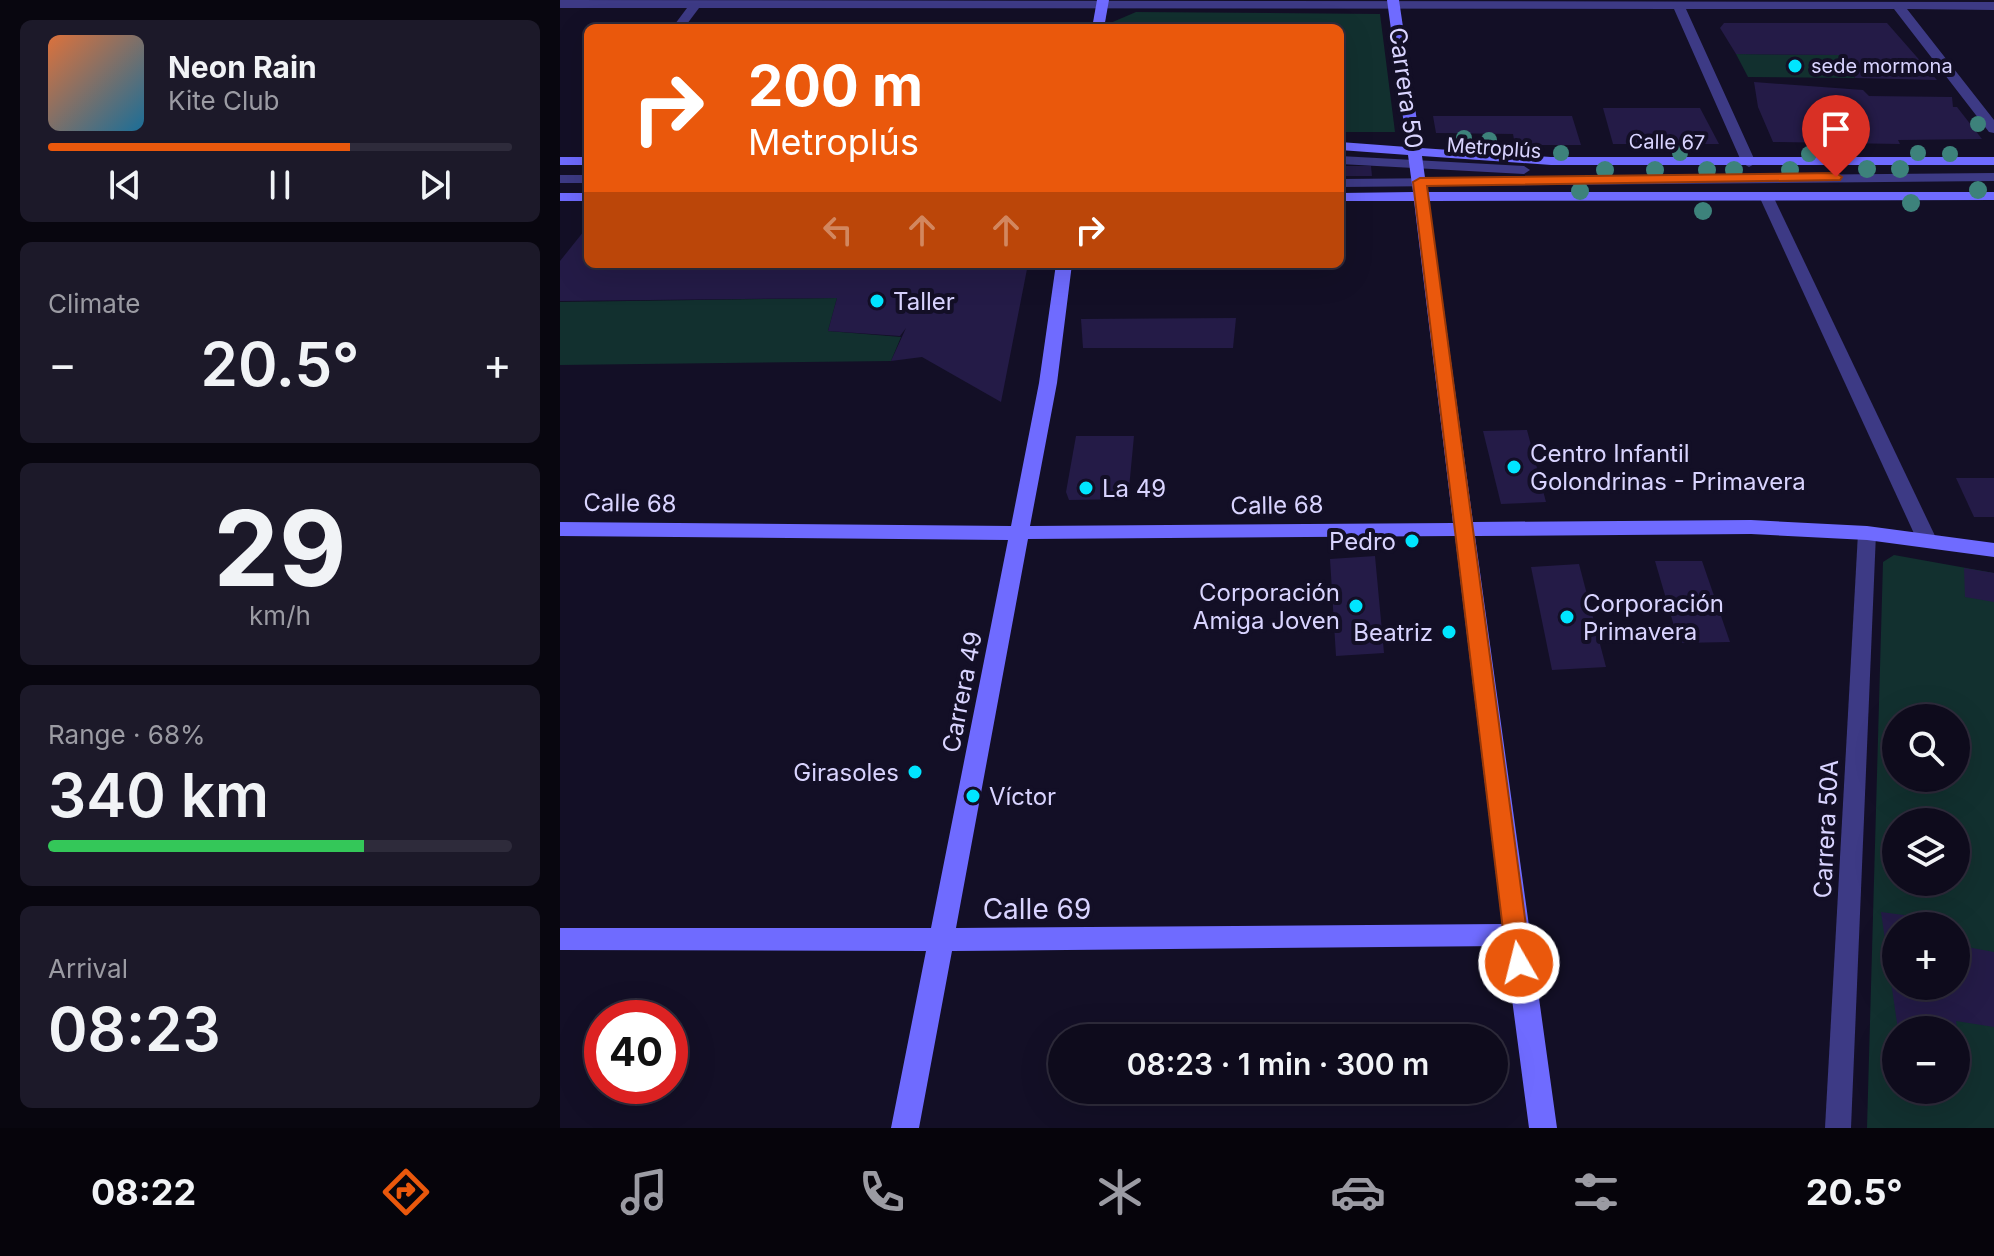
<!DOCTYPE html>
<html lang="en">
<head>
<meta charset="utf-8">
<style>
	body { margin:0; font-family:Inter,sans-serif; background:#1c1929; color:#f1f3f6; height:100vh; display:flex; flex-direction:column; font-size:30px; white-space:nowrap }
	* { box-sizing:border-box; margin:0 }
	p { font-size:26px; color:#9b9ba3 }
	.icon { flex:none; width:44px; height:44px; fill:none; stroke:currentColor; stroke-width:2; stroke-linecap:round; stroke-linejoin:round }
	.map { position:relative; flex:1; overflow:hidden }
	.panel { display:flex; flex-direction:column; gap:20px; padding:20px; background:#08060f; width:560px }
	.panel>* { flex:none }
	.hud { position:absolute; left:24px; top:24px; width:760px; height:244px; border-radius:12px; box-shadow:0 8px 32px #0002,0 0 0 2px #2e2b3b; background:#ea580c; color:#fff; overflow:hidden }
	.buttons { position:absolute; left:1322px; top:704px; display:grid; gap:16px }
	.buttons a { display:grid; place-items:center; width:88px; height:88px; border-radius:50%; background:#0e0b1c; box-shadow:0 8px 32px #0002,0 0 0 2px #2e2b3b; font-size:40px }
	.speed { position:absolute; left:24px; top:1000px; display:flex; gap:16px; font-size:40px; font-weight:700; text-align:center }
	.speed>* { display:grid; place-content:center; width:104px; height:104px; border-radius:50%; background:#0e0b1c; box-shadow:0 8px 32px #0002,0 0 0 2px #2e2b3b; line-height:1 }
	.speed .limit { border:12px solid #d22; background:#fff; color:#111 }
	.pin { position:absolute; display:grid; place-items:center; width:68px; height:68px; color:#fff; margin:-82px -34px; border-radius:50% 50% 50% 0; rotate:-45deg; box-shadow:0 0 8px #0007 }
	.pin .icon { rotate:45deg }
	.me { position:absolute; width:88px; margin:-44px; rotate:352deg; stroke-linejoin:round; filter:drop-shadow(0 0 6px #0008) }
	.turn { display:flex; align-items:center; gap:28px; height:168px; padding:0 32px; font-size:36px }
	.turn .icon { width:104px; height:104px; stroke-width:2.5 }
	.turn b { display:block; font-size:56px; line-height:68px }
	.lanes { display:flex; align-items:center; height:76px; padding:0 32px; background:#0003; justify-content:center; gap:40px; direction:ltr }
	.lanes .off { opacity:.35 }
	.big { font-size:60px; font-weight:600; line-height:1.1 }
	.panel .widget { flex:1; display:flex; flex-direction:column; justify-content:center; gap:12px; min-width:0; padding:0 28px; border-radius:12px; background:#1c1929 }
	.panel .dial { align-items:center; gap:0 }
	.dial b { font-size:104px; line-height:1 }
	.song { display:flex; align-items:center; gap:24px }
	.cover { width:96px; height:96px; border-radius:12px; background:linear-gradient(135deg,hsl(20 70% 55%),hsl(200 70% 35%)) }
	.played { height:8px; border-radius:4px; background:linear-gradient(90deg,#ea580c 65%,#2e2b3b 65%) }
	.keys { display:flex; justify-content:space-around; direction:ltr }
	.heat { display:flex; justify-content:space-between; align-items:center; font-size:44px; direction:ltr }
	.charge { height:12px; border-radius:6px; background:linear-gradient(90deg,#34c759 68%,#2e2b3b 0) }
	.trip { position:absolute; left:488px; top:1024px; width:460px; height:80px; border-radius:40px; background:#0e0b1c; box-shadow:0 8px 32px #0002,0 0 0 2px #2e2b3b; font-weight:600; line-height:80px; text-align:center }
	.tabs { display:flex; height:128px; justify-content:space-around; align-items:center; background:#06040b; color:#9b9ba3 }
	.tabs .icon { width:56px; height:56px }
	.tabs .active { color:#ea580c }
	.tabs b { font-size:36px; color:#f1f3f6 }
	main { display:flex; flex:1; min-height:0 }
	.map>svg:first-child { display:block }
	.green { fill:#12302f; fill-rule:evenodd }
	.building { fill:#241b47 }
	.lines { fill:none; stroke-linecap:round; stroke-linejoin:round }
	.lane { fill:#3d3a85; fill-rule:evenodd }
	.street { fill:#3d3a85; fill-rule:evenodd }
	.secondary { fill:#6f6bff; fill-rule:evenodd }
	.tree { fill:#3d827b }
	.route { fill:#ea580c; stroke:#983908; stroke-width:2 }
	.poi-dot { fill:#00e5ff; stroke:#130f26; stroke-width:3 }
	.labels { text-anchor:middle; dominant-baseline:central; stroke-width:8; stroke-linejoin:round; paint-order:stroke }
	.far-poi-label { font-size:20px; fill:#d9d4ff; stroke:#130f26; text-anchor:start }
	.far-street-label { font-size:20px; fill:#d9d4ff; stroke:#130f26 }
	.street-label { font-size:24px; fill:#d9d4ff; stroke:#130f26 }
	.poi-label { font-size:24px; fill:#d9d4ff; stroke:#130f26; text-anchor:start }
	.near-street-label { font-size:28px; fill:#d9d4ff; stroke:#130f26 }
</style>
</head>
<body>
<main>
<section class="panel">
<div class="widget">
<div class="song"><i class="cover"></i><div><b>Neon Rain</b><p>Kite Club</p></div></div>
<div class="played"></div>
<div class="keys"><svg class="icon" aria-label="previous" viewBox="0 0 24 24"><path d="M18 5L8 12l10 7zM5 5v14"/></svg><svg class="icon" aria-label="pause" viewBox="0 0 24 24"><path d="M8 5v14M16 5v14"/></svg><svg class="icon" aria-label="next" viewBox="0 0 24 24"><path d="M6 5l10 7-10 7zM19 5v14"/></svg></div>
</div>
<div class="widget"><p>Climate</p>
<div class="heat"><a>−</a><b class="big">20.5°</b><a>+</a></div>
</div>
<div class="widget dial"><b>29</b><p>km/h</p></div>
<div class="widget"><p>Range · 68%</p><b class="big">340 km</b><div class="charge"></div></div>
<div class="widget"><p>Arrival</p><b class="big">08:23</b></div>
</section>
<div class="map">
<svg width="1434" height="1128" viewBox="0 0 1434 1128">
	<rect width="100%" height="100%" fill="#130f26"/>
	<g class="green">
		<polygon points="576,12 820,14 835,132 780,132 780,28 547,28 548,24"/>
		<polygon points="1176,54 1281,55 1295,78 1188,77"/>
		<polygon points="277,298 268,331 341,337 331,361 0,365 0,302"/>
		<path d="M 1334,555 L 1434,573 L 1434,1128 L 1307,1128 L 1323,562 ZM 1336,718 L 1396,718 L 1396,778 L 1336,778 ZM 1336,822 L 1396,822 L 1396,882 L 1336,882 ZM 1336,926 L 1396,926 L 1396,986 L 1336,986 ZM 1336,1030 L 1396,1030 L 1396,1090 L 1336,1090 Z"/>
	</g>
	<g class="building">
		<polygon points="1164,23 1327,23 1377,80 1295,78 1281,55 1176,54 1160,28"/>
		<polygon points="1194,82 1303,90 1309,96 1392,97 1393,107 1397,107 1422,139 1338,140 1340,144 1213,142 1198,107"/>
		<polygon points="1043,108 1140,108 1159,144 1053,144"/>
		<polygon points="873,116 1012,116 1021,145 955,145 953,134 876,133"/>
		<polygon points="780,166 811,166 812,176 780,176"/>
		<polygon points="28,226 28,264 468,264 441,402 362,357 331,361 346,328 340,336 268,331 277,298 0,301 0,261"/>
		<polygon points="676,318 673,348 523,348 521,319"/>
		<polygon points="967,430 986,502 941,504 923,431"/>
		<polygon points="516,436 574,436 568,499 509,500 506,492"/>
		<polygon points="1396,478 1434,478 1434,517 1414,517"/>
		<polygon points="815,556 824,653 776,656 770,559"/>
		<polygon points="1095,561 1142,561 1170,642 1119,643"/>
		<polygon points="1019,564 1046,667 992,670 971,567"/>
		<polygon points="1404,568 1434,573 1434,602 1405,597"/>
		<polygon points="1321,912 1381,920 1382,926 1336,926 1336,986 1396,986 1396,945 1434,952 1434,1027 1396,1021 1399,1041 1396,1040 1396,1030 1338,1030"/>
	</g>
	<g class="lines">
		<g class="lane">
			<polygon points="780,156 964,166 970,170 964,174 780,164"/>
			<polygon points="1434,173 1434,181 780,187 780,179"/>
			<rect x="0" y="175" width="28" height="8"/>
			<polygon points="1307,527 1316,533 1291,1128 1265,1128 1298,533"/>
		</g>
		<g class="street">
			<polygon points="0,0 1434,2 1434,10 1347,9 1434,120 1434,133 1429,132 1334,9 1126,9 1196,163 1189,167 1182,163 1114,9 139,8 124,28 112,28 127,8 0,8"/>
			<polygon points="1206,192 1213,196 1377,540 1374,545 1367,547 1357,540 1199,196"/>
		</g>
		<g class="secondary">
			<polygon points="537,0 549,0 544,28 532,28"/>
			<path d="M 827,0 L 839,0 L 861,148 L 991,157 L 1434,157 L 1434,165 L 991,165 L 862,156 L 867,192 L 1434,192 L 1434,200 L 869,201 L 913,522 L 1191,520 L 1307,526 L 1434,543 L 1434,557 L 1307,540 L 1191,534 L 915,536 L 997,1128 L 969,1128 L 945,946 L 392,951 L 359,1128 L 331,1128 L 366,951 L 0,950 L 0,928 L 371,928 L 448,540 L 0,536 L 0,522 L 451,526 L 479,383 L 496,264 L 512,264 L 497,383 L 470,526 L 893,523 L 854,201 L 780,201 L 780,193 L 853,192 L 848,155 L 780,150 L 780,142 L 847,147 ZM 895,536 L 942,924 L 396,928 L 468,539 Z"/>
			<rect x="0" y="157" width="28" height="8"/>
			<rect x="0" y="193" width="28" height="8"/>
		</g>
	</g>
	<g class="tree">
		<circle cx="1418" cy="124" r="8"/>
		<circle cx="904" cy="138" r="8"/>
		<circle cx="929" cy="140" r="8"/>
		<circle cx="1001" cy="153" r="8"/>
		<circle cx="1120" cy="153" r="8"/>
		<circle cx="1284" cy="153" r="8"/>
		<circle cx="1358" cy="153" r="8"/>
		<circle cx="1249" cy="154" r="8"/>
		<circle cx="1390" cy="154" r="8"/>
		<circle cx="1307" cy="169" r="9"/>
		<circle cx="1340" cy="169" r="9"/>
		<circle cx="1045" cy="170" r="9"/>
		<circle cx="1095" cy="170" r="9"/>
		<circle cx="1147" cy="170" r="9"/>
		<circle cx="1174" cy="170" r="9"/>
		<circle cx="1230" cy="170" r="9"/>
		<circle cx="1418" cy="190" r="9"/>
		<circle cx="1020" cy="191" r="9"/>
		<circle cx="1351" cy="203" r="9"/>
		<circle cx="1143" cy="211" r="9"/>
	</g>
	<polygon class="route" points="1276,173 1282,177 1280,180 867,186 971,963 967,970 959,974 951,970 947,963 853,182 860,178"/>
	<g class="poi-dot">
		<circle cx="1235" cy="66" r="8"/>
		<circle cx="317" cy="301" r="8"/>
		<circle cx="954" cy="467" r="8"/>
		<circle cx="526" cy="488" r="8"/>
		<circle cx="852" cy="541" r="8"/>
		<circle cx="796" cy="606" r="8"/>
		<circle cx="1007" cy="617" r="8"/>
		<circle cx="889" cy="632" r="8"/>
		<circle cx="355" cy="772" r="8"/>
		<circle cx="413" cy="796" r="8"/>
	</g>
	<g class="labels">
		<g class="far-poi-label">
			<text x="1251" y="66">sede mormona</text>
		</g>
		<g class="far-street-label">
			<text transform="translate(1107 142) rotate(1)">Calle 67</text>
			<text transform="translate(934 148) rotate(4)">Metroplús</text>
		</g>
		<g class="street-label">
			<text transform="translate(846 88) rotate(82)">Carrera 50</text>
			<text transform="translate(70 503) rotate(1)">Calle 68</text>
			<text transform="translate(717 505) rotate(-1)">Calle 68</text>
			<text transform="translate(402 692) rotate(-79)">Carrera 49</text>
			<text transform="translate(1266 829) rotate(-87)">Carrera 50A</text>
		</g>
		<g class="poi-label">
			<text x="333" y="301">Taller</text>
			<text x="970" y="453">Centro Infantil<tspan x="970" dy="28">Golondrinas - Primavera</tspan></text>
			<text x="542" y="488">La 49</text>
			<text x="836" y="541" text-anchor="end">Pedro</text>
			<text x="780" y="592" text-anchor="end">Corporación<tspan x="780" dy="28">Amiga Joven</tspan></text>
			<text x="1023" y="603">Corporación<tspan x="1023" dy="28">Primavera</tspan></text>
			<text x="873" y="632" text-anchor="end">Beatriz</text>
			<text x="339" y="772" text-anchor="end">Girasoles</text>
			<text x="429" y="796">Víctor</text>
		</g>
		<g class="near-street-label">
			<text x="477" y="909">Calle 69</text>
		</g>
	</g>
</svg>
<div class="buttons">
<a><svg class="icon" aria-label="search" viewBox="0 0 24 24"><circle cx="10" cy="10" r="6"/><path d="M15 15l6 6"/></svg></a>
<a><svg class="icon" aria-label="layers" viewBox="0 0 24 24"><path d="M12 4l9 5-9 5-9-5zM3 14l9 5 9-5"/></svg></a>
<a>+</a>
<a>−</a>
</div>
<div class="speed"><div class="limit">40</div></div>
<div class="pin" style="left:1276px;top:177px;background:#d93025"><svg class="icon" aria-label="arrive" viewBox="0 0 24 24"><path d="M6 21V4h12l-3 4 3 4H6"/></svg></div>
<svg class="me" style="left:959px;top:963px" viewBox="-20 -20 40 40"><circle r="17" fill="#ea580c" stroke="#fff" stroke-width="3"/><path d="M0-11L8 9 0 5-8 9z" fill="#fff"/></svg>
<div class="trip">08:23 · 1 min · 300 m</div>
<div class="hud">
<div class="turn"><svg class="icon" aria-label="right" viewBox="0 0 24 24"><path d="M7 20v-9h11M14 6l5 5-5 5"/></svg><div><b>200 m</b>Metroplús</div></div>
<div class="lanes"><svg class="icon off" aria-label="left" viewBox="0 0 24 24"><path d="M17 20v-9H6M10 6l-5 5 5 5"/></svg><svg class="icon off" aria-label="ahead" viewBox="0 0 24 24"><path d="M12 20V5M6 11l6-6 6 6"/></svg><svg class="icon off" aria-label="ahead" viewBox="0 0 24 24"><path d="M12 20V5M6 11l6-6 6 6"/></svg><svg class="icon" aria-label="right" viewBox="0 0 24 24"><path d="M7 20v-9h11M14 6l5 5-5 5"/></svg></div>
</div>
</div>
</main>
<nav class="tabs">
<b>08:22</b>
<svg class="icon active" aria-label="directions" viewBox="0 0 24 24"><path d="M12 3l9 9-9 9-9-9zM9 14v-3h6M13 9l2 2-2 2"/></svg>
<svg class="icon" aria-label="music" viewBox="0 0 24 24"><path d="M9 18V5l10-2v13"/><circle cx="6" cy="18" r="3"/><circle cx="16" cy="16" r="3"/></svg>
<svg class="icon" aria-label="phone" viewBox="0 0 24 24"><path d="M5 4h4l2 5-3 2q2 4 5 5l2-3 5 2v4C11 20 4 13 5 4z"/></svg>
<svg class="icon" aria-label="climate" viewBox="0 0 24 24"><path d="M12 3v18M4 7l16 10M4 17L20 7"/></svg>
<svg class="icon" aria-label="car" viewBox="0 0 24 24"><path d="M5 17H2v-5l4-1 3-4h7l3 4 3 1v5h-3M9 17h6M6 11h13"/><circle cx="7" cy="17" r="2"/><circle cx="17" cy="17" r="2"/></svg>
<svg class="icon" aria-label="filters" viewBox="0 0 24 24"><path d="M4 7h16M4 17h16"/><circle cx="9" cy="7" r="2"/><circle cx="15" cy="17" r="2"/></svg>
<b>20.5°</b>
</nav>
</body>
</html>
